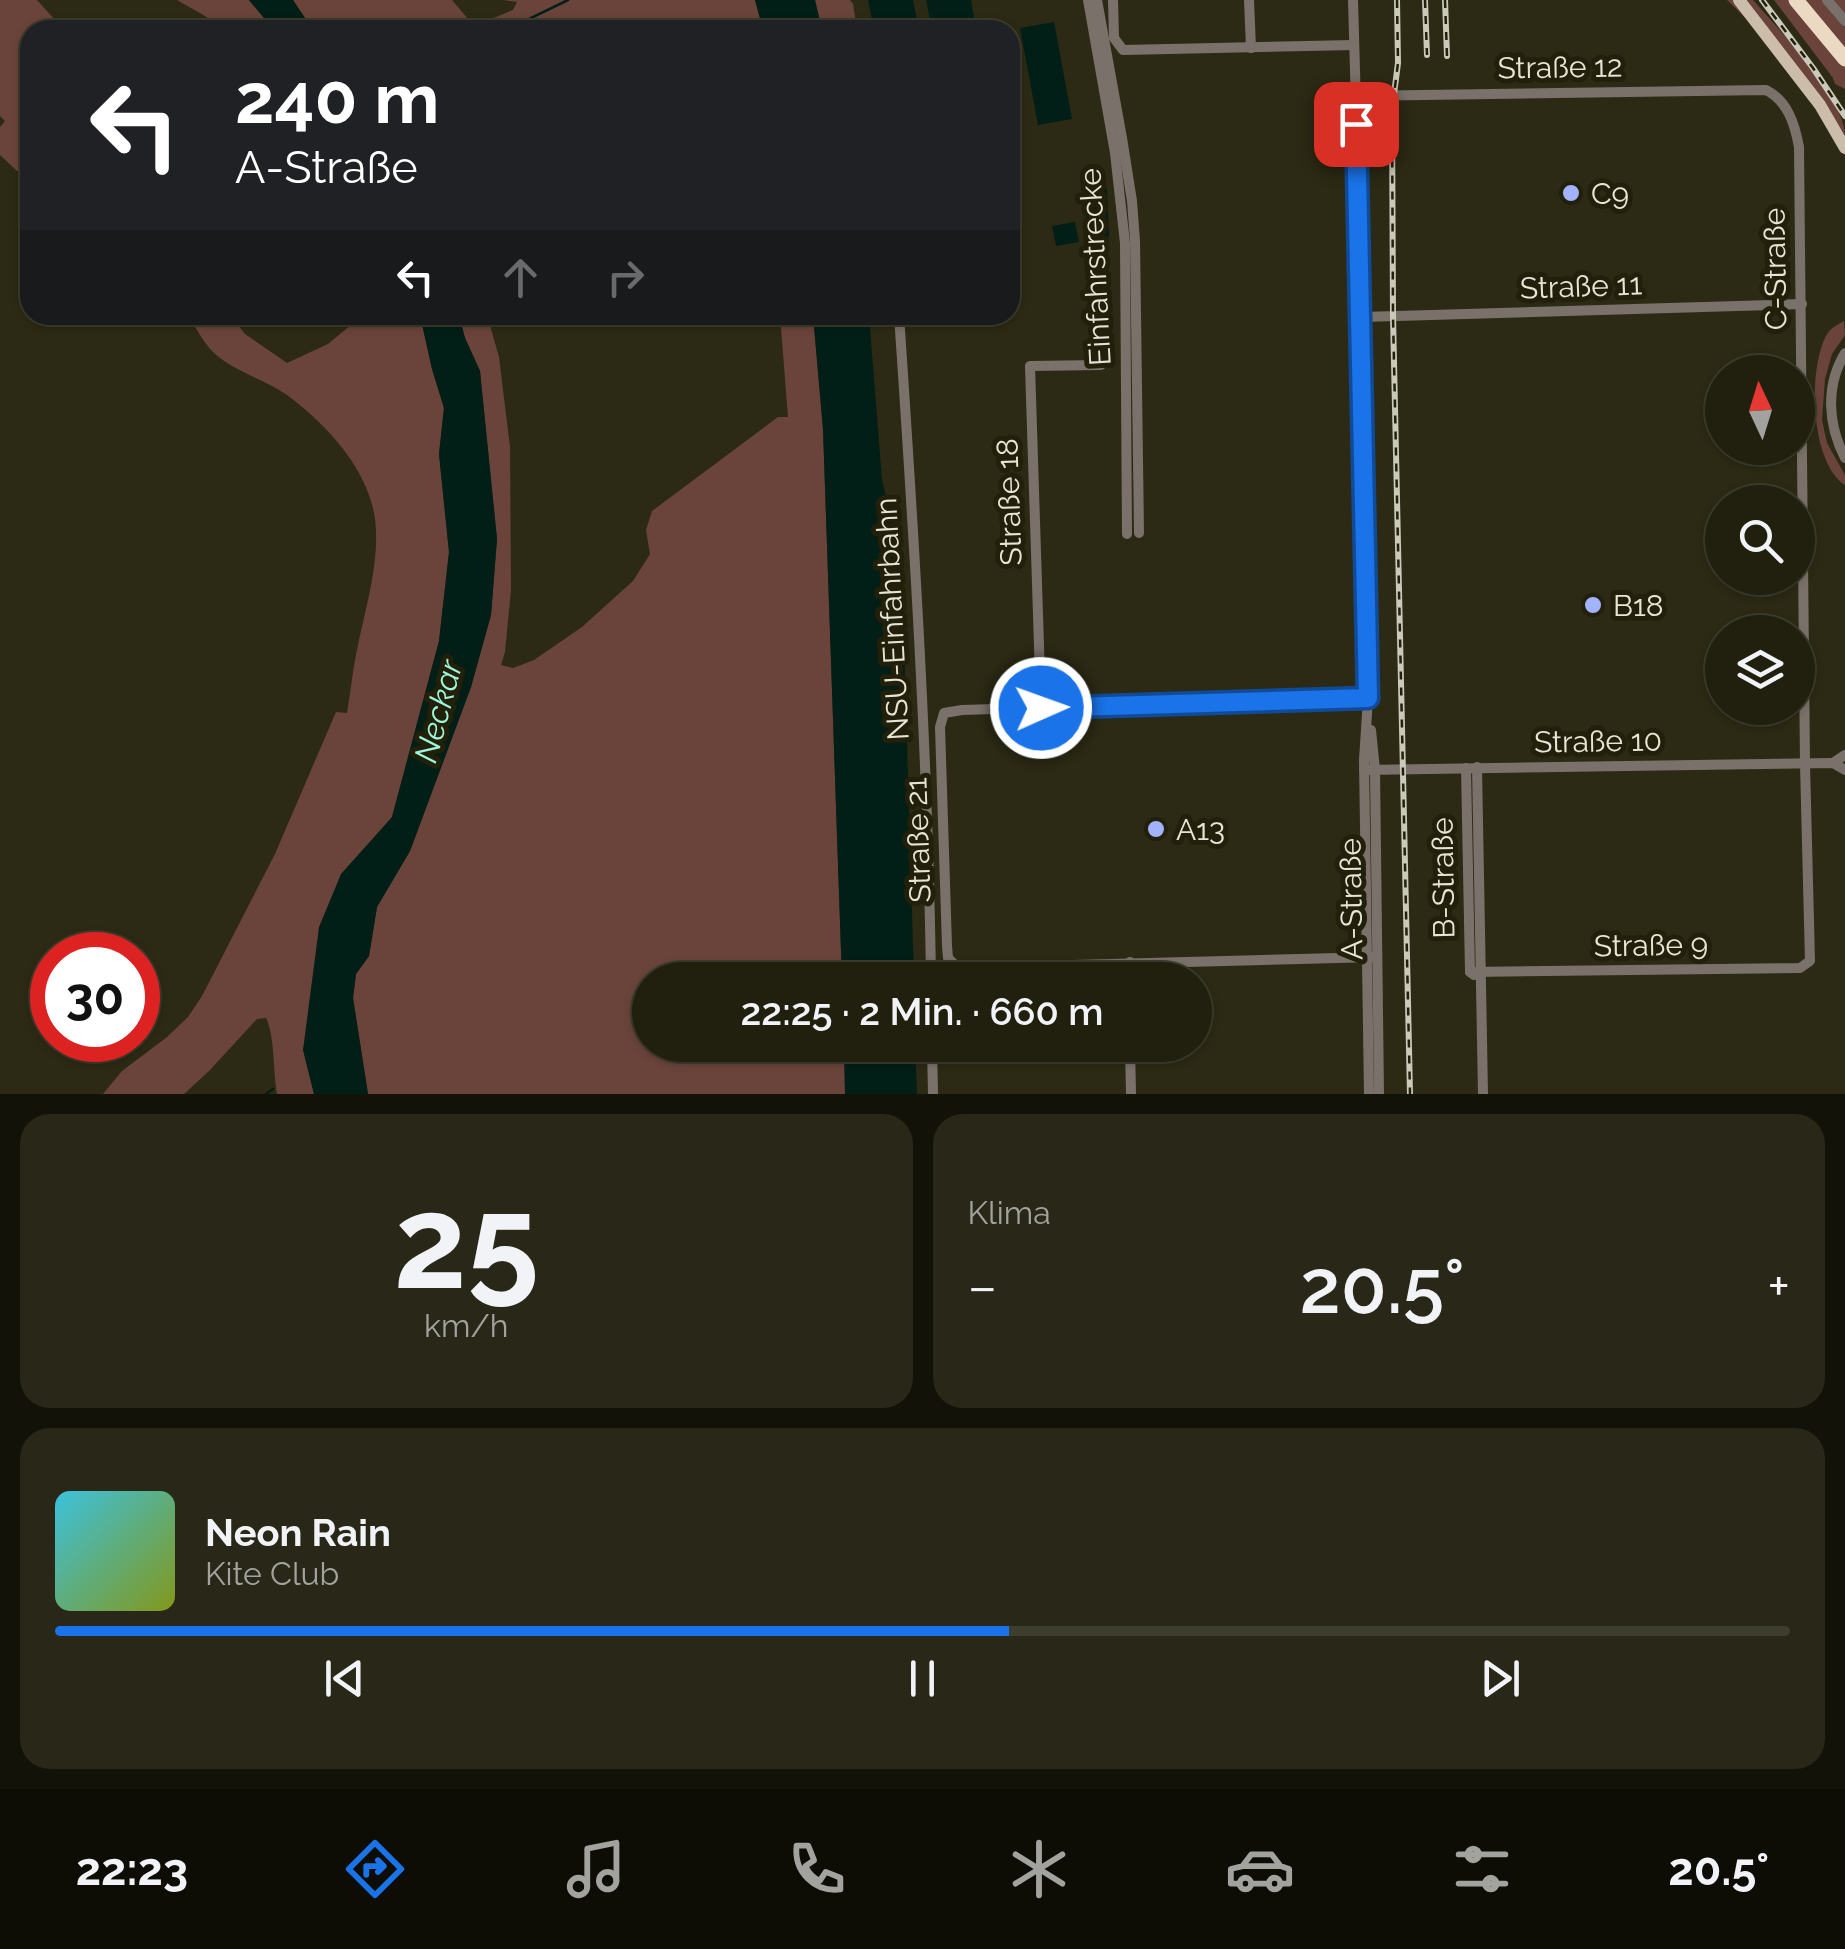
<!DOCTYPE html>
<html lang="de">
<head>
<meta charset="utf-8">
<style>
	body { margin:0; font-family:Raleway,sans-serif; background:#292818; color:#f1f3f6; height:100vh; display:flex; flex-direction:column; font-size:38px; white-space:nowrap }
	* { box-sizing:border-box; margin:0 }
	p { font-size:32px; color:#a2a39e }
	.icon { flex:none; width:55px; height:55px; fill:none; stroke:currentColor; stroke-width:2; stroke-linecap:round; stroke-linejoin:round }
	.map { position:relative; height:1094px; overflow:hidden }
	.drawer { display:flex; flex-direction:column; gap:20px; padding:20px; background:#121208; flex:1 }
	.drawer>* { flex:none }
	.guide { position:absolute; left:20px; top:20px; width:1000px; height:305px; border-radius:30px; box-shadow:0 2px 8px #0004,0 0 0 2px #3e3e2f; background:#202124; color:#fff; overflow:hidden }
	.needle { width:65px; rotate:356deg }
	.tools { position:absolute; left:1705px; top:355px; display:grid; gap:20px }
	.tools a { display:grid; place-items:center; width:110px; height:110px; border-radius:50%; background:#21200f; box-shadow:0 2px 8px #0004,0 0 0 2px #3e3e2f; font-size:50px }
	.speed { position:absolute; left:30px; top:932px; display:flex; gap:20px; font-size:50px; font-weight:700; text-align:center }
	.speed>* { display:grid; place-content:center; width:130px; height:130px; border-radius:50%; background:#21200f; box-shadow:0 2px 8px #0004,0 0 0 2px #3e3e2f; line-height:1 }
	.speed .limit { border:15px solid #d22; background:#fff; color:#111 }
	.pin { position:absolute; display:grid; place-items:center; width:85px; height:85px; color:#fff; margin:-42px; border-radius:20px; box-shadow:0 5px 15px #0006 }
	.me { position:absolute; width:110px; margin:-55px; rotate:88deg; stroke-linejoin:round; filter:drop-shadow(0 0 8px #0008) }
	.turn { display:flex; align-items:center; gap:35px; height:210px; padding:0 50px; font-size:45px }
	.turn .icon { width:130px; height:130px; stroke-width:2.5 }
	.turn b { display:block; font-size:70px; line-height:85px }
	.lanes { display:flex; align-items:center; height:95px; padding:0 50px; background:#0003; justify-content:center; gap:50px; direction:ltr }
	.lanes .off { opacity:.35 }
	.big { font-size:75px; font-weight:600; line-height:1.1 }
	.drawer .card { flex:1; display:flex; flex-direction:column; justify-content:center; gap:15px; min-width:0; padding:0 35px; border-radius:30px; background:#292818 }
	.drawer .dial { align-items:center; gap:0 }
	.dial b { font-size:130px; line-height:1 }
	.song { display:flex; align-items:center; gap:30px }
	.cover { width:120px; height:120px; border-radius:15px; background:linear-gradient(135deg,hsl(190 70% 55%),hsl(70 70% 35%)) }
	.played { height:10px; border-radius:5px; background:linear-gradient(90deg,#1a73e8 55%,#3e3e2f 55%) }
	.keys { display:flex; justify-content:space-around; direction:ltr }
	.heat { display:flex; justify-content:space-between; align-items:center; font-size:55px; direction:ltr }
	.drawer .tiles { flex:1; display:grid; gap:20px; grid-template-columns:1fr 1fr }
	.card:last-child { grid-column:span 2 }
	.trip { position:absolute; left:632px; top:962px; width:580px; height:100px; border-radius:50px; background:#21200f; box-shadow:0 2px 8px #0004,0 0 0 2px #3e3e2f; font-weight:600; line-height:100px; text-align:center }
	.tabs { display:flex; height:160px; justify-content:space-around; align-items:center; background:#0d0d06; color:#a2a39e }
	.tabs .icon { width:70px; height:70px }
	.tabs .selected { color:#1a73e8 }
	.tabs b { font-size:45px; color:#f1f3f6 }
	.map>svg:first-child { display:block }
	.green { fill:#6a443b }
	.water { fill:#021f17 }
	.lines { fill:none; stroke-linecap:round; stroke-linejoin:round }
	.stream { stroke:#021f17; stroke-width:2.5 }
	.minor { stroke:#7a726a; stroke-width:10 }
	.major { stroke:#ccbcaa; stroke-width:12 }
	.highway { stroke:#ecd9c4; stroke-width:15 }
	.rail-casing { stroke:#cac9ba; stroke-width:6 }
	.rail { stroke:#22200b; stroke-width:2.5; stroke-dasharray:8; stroke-linecap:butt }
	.route-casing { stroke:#114b97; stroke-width:25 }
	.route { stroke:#1a73e8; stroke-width:18 }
	.poi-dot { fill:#a2b2fd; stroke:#22200b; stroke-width:4 }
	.labels { text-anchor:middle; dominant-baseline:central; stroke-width:10; stroke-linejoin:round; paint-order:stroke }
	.street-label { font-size:30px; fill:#e6e5d7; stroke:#22200b }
	.poi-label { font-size:30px; fill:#e6e5d7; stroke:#22200b; text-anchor:start }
	.water-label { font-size:32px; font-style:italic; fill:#9df6d9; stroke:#22200b }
</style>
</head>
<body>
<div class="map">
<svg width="1845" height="1094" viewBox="0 0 1845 1094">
	<rect width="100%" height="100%" fill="#2c2a14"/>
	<g class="green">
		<polygon points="0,0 37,0 64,30 30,30 30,183 0,155 0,127 5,121 0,116"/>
		<path d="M 177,0 L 249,0 L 274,30 L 221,30 C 210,16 193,10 177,0 Z"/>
		<polygon points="293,0 452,0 474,26 513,10 517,2 503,0 755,0 763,30 313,30"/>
		<polygon points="815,0 850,0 853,4 857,30 822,30"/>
		<path d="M 1727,0 L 1753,0 C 1778,28 1845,100 1845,135 C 1812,83 1771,43 1727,0 Z"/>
		<polygon points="1774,0 1845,0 1845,89 1835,84 1833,78"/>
		<path d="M 188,315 L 230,315 L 245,334 L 287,363 L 328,344 L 363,315 L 420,315 L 432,369 L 444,408 L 439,454 L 449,552 L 439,641 L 392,817 L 376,838 L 303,1049 L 314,1094 L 277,1094 C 273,1072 275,1036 266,1018 L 257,1019 L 209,1071 L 184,1094 L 103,1094 L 122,1071 L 167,1037 L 188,1017 L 202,996 L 275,854 L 336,712 L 347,713 C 351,690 353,667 358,645 C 367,602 385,544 371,501 C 358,458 322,421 287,395 C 264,379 235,372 214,353 C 203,342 196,328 188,315 Z"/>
		<polygon points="459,315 487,315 499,357 510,447 511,590 505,652 501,665 513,668 534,660 582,627 633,581 650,554 646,530 652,511 778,417 788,417 780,315 813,315 823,429 842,980 650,980 650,1045 844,1045 845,1094 368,1094 353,998 356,974 369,956 377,907 410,851 471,687 491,615 497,539 480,371 465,338"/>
		<path d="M 1844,321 L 1845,335 L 1832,354 L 1825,379 L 1822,420 L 1827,443 L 1845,475 L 1845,485 C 1810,462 1808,370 1826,336 C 1830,328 1837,325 1844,321 Z"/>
	</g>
	<g class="water">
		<polygon points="249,0 293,0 313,30 274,30"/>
		<polygon points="755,0 815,0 822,30 763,30"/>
		<polygon points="868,0 913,0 919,30 874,30"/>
		<polygon points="926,0 971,0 976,30 932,30"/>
		<polygon points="1054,22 1072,119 1038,125 1020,28"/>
		<polygon points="1104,174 1107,191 1109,237 1092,240 1080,178"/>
		<polygon points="1075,222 1079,242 1056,246 1052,226"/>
		<polygon points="420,315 459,315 465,338 480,371 497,539 491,615 471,687 410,851 377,907 369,956 356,974 353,998 368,1094 314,1094 303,1050 319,927 341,874 392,817 439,641 449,552 439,454 444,408 432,369"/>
		<polygon points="813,315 869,315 882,480 888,505 901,537 914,980 842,980 823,429"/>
		<polygon points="844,1045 915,1045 917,1094 845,1094"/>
	</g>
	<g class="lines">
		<g class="stream">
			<polyline points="309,24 322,30"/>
			<polyline points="506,30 568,0"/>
			<polyline points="266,1094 273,1089"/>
		</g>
		<g class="minor">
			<polyline points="1088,0 1115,153 1125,243 1127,534"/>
			<polyline points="1097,0 1122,138 1132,201 1135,241 1139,533"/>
			<polyline points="1113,0 1114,38 1123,50 1354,45"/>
			<polyline points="1249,0 1251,48"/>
			<polyline points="1353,0 1362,317 1368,698 1364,760 1369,1094"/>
			<polyline points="1827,0 1845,21"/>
			<path d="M 1355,96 L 1766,90 C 1788,101 1795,125 1799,147 L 1805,764 L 1810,961 L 1800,968 L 1470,972"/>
			<path d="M 899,315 C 914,536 928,758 931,980"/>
			<polyline points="1362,317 1802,304"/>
			<path d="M 1845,353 C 1825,386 1828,425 1845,458"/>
			<polyline points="1368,698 962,710 944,713 940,727 947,946 948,958 958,968 1377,957"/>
			<polyline points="1041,708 1030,366 1101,365"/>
			<polyline points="1371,730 1375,770 1379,1094"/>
			<polyline points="1833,763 1845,755"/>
			<polyline points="1477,767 1483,1094"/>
			<polyline points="1466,768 1470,972 1474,975"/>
			<polyline points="1364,770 1833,763 1845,770"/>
			<polyline points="1130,962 1130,980"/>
			<polyline points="932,1045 933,1094"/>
			<polyline points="1130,1045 1131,1094"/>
		</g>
		<polyline class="major" points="1739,0 1820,105 1845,148"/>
		<polyline class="highway" points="1796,0 1845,59"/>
		<g class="rail-casing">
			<g id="rail">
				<polyline points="1397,0 1398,63 1392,110 1393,316 1410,1094"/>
				<polyline points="1425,0 1427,55"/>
				<polyline points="1445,0 1447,56"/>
				<polyline points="1762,0 1813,68 1845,116"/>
			</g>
		</g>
		<use href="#rail" class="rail"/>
	</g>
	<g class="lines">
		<g class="route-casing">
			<polyline id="route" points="1041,708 1368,698 1356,124"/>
		</g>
		<use href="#route" class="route"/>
	</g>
	<g class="poi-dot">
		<circle cx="1571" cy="193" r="10"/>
		<circle cx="1593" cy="605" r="10"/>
		<circle cx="1156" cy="829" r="10"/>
	</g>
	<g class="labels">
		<g class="street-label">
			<text transform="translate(1560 67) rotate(-1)">Straße 12</text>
			<text transform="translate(1095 267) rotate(-93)">Einfahrstrecke</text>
			<text transform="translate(1775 269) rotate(-91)">C-Straße</text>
			<text transform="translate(1581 286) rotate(-2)">Straße 11</text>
			<text transform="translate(1009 502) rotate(-92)">Straße 18</text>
			<text transform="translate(892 619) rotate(-93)">NSU-Einfahrbahn</text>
			<text transform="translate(1598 741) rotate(-1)">Straße 10</text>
			<text transform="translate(918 840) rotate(-92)">Straße 21</text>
			<text transform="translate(1443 878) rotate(-91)">B-Straße</text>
			<text transform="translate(1351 899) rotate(-91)">A-Straße</text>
			<text transform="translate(1651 945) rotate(-1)">Straße 9</text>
		</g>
		<g class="poi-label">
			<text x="1591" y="193">C9</text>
			<text x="1613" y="605">B18</text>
			<text x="1176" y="829">A13</text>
		</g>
		<g class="water-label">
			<text transform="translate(438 711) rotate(-75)">Neckar</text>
		</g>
	</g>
</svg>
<div class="tools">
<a><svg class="needle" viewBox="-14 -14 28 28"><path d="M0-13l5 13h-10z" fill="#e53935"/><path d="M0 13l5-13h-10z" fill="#a2a39e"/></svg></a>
<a><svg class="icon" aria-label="search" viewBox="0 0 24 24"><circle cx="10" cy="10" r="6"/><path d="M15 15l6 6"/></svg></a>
<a><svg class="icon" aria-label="layers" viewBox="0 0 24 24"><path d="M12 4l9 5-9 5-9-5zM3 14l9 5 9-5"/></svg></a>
</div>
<div class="speed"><div class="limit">30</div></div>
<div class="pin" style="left:1356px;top:124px;background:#d93025"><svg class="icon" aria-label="arrive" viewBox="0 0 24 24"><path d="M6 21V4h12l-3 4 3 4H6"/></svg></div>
<svg class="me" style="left:1041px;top:708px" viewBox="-20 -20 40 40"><circle r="17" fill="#1a73e8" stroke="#fff" stroke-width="3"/><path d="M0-11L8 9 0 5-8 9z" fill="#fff"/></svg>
<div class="trip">22:25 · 2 Min. · 660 m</div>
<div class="guide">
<div class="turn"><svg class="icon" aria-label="left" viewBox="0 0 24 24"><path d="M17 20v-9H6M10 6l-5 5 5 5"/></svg><div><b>240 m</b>A-Straße</div></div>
<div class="lanes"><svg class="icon" aria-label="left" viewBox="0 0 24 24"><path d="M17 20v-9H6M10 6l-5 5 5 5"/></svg><svg class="icon off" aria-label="ahead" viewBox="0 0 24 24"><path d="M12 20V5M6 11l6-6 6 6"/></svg><svg class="icon off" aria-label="right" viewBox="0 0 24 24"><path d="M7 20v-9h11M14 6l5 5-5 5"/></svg></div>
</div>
</div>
<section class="drawer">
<div class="tiles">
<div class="card dial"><b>25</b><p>km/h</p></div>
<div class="card"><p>Klima</p>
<div class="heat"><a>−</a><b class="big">20.5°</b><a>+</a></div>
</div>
<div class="card">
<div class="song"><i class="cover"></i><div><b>Neon Rain</b><p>Kite Club</p></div></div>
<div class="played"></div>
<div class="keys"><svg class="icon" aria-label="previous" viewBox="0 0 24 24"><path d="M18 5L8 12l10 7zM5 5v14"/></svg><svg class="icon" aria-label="pause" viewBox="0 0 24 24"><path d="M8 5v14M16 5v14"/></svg><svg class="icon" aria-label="next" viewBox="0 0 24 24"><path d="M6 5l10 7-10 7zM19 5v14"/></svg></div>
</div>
</div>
</section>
<nav class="tabs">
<b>22:23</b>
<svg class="icon selected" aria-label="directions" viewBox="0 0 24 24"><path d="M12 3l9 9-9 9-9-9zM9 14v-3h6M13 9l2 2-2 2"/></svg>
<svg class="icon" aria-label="music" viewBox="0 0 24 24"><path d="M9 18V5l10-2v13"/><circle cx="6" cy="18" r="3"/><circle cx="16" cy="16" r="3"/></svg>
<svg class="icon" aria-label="phone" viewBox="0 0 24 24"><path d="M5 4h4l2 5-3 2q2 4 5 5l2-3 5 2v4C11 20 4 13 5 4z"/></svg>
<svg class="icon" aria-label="climate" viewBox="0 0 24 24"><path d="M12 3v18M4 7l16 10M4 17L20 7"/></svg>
<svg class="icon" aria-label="car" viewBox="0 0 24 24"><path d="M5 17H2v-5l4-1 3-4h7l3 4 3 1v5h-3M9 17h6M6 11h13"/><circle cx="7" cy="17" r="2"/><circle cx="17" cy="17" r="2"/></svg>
<svg class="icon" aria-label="filters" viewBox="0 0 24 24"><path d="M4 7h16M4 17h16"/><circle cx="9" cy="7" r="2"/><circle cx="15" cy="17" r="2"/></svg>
<b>20.5°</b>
</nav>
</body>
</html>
